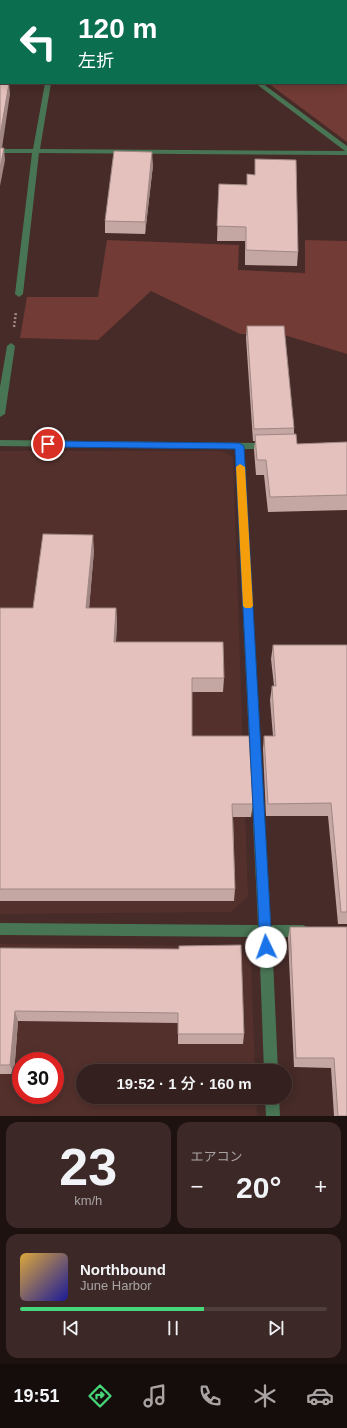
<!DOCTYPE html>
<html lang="ja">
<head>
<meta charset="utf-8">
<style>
	body { margin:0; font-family:Arial,"Noto Sans JP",sans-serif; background:#3c2827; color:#f1f3f6; height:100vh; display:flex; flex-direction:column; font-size:15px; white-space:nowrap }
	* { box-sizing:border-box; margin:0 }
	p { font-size:13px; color:#a9a3a4 }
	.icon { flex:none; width:22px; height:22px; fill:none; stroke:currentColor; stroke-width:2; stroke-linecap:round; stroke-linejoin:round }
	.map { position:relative; height:1116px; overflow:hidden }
	.panel { display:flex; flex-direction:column; gap:6px; padding:6px; background:#1d1210; flex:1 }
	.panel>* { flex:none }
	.hud { position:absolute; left:0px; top:0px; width:347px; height:84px; box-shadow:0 2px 10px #0003,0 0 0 1px #4e3e3c; background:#0b6e4f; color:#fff; overflow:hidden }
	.speed { position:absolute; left:12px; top:1052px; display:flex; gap:8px; font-size:20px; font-weight:700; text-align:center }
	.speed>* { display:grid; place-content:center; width:52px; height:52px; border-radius:50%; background:#34201e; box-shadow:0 2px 10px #0003,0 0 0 1px #4e3e3c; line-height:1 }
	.speed .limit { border:6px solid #d22; background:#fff; color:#111 }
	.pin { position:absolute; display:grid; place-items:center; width:34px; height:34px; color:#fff; margin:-17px; border:2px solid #fff; border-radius:50%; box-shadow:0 1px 4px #0007 }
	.me { position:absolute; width:44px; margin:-22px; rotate:357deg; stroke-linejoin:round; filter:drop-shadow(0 0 3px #0008) }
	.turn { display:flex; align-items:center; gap:14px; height:84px; padding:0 12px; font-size:18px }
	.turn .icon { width:52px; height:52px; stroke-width:2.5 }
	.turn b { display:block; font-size:28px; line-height:34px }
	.big { font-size:30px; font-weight:600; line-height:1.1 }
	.panel .card { flex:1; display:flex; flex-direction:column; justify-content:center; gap:6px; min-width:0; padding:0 14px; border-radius:12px; background:#3c2827 }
	.panel .dial { align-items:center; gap:0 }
	.dial b { font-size:52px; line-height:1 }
	.song { display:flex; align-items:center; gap:12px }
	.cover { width:48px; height:48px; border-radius:6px; background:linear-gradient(135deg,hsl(40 70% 55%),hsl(240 70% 35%)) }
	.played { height:4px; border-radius:2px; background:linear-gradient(90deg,#46d77a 60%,#4e3e3c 60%) }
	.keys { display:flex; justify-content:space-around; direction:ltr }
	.heat { display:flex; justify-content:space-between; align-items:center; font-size:22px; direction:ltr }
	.panel .tiles { flex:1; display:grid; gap:6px; grid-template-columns:1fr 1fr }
	.card:last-child { grid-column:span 2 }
	.trip { position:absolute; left:76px; top:1064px; width:216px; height:40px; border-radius:20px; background:#34201e; box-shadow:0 2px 10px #0003,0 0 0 1px #4e3e3c; font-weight:600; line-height:40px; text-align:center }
	.tab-bar { display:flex; height:64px; justify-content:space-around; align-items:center; background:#150d0c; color:#a9a3a4 }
	.tab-bar .icon { width:28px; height:28px }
	.tab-bar .selected { color:#46d77a }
	.tab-bar b { font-size:18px; color:#f1f3f6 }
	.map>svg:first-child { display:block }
	.built { fill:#53302c; fill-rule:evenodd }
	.green { fill:#733b35 }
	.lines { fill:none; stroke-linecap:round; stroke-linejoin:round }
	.path { stroke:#a18a88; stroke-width:2.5; stroke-dasharray:2 2; stroke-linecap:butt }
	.street { fill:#487554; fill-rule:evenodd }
	.wall { fill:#c4a6a2 }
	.shaded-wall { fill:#a08784 }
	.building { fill:#e4c1bc; stroke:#a08784 }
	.route { fill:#1a73e8; stroke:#114b97 }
	.slow { fill:#f59e0b }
</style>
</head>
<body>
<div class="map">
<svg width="347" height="1116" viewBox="0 0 347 1116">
	<rect width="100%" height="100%" fill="#462b28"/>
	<g class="built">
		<polygon points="0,451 222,451 233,457 248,896 231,912 0,914"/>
		<path d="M 0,944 L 235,946 L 251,962 L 255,1071 L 83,1071 L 83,1097 L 256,1097 L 257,1116 L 0,1116 ZM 21,1061 L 55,1061 L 55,1095 L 21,1095 Z"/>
	</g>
	<g class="green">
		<polygon points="16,0 164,0 167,1 20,1"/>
		<polygon points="346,46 347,47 347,142 268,83 346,83"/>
		<polygon points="107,240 239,245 238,270 305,273 305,240 347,241 347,354 281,334 240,334 151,291 98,340 20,338 27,297 98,297"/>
	</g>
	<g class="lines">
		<polyline class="path" points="14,327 16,312"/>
		<g class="street">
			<rect x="0" y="15" width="1" height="4"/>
			<polygon points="45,83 51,83 40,149 345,151 255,83 262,83 347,146 347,155 39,153 23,294 19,297 15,294 32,153 0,153 0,149 33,149"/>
			<polygon points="11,343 15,346 5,414 0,417 0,387 7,346"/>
			<polygon points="0,440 267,443 272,446 267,449 244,449 271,925 303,925 307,927 309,931 307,935 303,937 272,937 278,1071 264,1071 259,937 0,935 0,923 258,925 235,449 0,446"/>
			<polygon points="265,1097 279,1097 280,1116 266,1116"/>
		</g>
	</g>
	<g class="wall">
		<polygon points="255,159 298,252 297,266 245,265 245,241 217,241 219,184 247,185 255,175"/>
		<polygon points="153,165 145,234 105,233 105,221"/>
		<polygon points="247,326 294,428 294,434 297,444 347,442 347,510 268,512 264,475 256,475 254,450 255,441 253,441 246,338"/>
		<polygon points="94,550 89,608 116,608 117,622 116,642 224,678 223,692 192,692 192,736 253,804 251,817 233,817 235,889 234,901 0,901 0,608 33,608"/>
		<polygon points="273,645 347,645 347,924 338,924 328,816 266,816 263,749 264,736 273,736 270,700 272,686 274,686 271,659"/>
		<polygon points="290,927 347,927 347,1116 334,1116 331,1068 294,1067 288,938"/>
		<polygon points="0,948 244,1034 243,1044 178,1044 178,1023 18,1021 14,1074 0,1074"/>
	</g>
	<g class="shaded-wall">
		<polygon points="9,83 10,94 2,148 0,148 0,136"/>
		<polygon points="4,148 5,160 0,186 0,168"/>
		<polygon points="152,152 153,165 145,234 145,222"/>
		<polygon points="93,535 94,550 88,622 86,608"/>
		<polygon points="116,608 117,622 115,656 114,642"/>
		<polygon points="15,1011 18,1021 14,1074 10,1065"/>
	</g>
	<g class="building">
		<polygon points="0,83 9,83 0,136"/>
		<polygon points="0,148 4,148 0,168"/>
		<polygon points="114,151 152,152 145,222 105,221"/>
		<polygon points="255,159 296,160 298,252 246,250 246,227 217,226 219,184 247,185 247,174 255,175"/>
		<polygon points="247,326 284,326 294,428 254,429"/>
		<polygon points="296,434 297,444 347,442 347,495 270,497 266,460 257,460 255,435"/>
		<polygon points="43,534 93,535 86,608 116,608 114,642 223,642 224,678 192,678 192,736 249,736 253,804 232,804 235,889 0,889 0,608 33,608"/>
		<polygon points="273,645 347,645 347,912 341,912 331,803 268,804 264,736 275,736 272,686 276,686"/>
		<polygon points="290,927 347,927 347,1116 338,1116 334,1058 296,1058"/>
		<polygon points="241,945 244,1034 178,1034 178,1013 15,1011 10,1065 0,1065 0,948 179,949 179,946"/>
	</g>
	<polygon class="route" points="48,441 239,443 244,446 272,947 270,951 266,952 262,951 260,947 235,449 48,447 44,444"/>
	<polygon class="slow" points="240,464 245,467 253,606 251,608 245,608 243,606 236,467"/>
</svg>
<div class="speed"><div class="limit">30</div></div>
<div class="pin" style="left:48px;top:444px;background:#d93025"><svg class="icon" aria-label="arrive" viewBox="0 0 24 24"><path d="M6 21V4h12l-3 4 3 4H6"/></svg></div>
<svg class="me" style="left:266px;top:947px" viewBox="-20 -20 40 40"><circle r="19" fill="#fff"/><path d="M0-13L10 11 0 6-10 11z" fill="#1a73e8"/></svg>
<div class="trip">19:52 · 1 分 · 160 m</div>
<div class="hud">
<div class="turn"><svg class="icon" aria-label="left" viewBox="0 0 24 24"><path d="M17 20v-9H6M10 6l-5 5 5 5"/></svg><div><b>120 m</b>左折</div></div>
</div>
</div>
<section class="panel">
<div class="tiles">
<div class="card dial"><b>23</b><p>km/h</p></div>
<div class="card"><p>エアコン</p>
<div class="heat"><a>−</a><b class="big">20°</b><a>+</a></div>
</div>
<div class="card">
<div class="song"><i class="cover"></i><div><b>Northbound</b><p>June Harbor</p></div></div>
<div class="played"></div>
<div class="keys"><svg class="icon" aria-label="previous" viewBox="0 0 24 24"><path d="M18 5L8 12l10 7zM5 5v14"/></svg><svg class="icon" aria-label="pause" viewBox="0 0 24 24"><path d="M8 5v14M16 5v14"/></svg><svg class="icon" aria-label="next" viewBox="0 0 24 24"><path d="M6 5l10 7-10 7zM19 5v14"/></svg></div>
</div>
</div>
</section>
<nav class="tab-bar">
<b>19:51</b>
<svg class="icon selected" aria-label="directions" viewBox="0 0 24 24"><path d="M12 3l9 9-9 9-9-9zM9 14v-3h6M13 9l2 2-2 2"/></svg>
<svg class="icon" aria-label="music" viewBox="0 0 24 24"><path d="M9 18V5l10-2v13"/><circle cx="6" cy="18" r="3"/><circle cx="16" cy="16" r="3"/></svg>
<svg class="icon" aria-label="phone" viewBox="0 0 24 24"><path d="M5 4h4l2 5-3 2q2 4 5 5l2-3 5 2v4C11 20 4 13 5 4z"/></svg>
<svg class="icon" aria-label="climate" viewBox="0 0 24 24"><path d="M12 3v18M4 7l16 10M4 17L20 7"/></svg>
<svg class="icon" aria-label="car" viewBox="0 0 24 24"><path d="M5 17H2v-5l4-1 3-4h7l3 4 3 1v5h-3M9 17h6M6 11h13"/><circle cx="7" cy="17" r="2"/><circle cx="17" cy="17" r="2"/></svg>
</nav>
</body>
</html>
